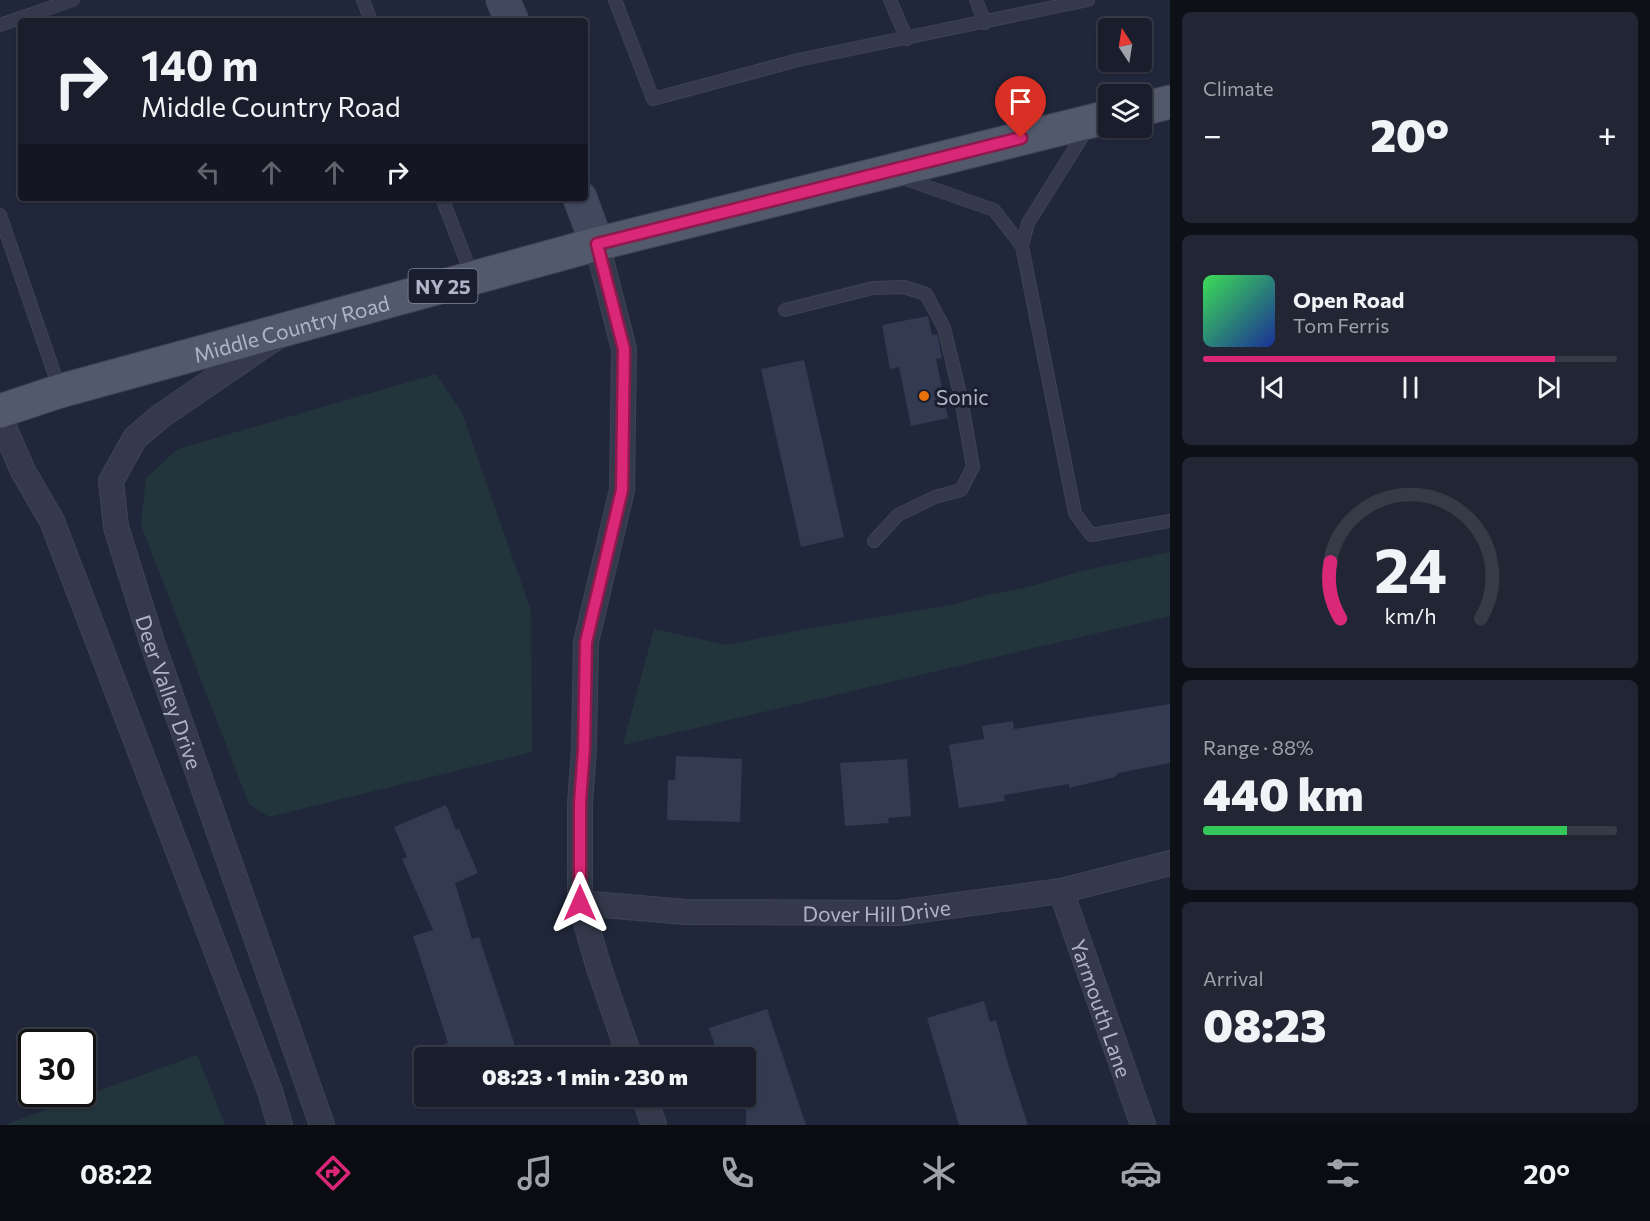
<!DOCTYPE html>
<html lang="en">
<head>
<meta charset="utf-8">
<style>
	body { margin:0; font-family:Commissioner,sans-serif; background:#222634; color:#f1f3f6; height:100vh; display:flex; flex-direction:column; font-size:22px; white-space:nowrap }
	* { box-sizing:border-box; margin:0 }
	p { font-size:20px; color:#9fa2a9 }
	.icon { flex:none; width:33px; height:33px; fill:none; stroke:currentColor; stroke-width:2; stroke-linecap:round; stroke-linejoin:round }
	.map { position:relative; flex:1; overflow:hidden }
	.sheet { display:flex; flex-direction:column; gap:12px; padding:12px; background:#0e1018; width:480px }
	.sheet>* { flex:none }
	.hud { position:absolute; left:18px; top:18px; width:570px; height:183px; border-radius:6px; box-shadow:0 2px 4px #0004,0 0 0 2px #373b48; background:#191d2c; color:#f1f3f6; overflow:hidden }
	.needle { width:39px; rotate:348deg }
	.fabs { position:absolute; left:1098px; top:18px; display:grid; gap:12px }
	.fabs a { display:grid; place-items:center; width:54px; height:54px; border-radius:6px; background:#191d2c; box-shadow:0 2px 4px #0004,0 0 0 2px #373b48; font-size:30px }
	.speed { position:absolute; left:18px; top:1029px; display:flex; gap:12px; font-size:30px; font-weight:700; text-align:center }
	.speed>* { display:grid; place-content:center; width:78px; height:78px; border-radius:50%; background:#191d2c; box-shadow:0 2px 4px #0004,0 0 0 2px #373b48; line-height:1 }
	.speed .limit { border:3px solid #111; border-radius:9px; background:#fff; color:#111 }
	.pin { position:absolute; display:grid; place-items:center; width:51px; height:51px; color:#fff; margin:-62px -26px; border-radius:50% 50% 50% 0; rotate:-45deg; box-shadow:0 0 6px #0007 }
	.pin .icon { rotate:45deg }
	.me { position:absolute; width:66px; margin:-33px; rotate:0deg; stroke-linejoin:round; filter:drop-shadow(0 0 4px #0008) }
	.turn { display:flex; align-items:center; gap:21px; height:126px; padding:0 24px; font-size:27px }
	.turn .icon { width:78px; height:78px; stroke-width:2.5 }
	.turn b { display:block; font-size:42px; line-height:51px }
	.lanes { display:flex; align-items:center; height:57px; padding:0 24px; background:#0003; justify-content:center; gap:30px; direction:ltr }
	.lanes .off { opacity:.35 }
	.big { font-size:45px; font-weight:800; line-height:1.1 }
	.sheet .widget { flex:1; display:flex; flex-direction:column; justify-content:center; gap:9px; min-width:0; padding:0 21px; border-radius:9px; background:#222634 }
	.sheet .dial { align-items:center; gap:0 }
	.dial svg { height:156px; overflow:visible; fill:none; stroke:#373b48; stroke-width:7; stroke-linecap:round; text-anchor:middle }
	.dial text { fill:#f1f3f6; stroke:none }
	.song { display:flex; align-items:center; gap:18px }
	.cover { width:72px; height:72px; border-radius:9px; background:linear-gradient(135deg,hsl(130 70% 55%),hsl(230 70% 35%)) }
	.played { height:6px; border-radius:3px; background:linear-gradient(90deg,#db2777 85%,#373b48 85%) }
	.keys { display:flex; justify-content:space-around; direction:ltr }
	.heat { display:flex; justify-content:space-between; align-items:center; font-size:33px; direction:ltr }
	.charge { height:9px; border-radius:4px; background:linear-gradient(90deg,#34c759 88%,#373b48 0) }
	.trip { position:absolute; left:414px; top:1047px; width:342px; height:60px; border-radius:6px; background:#191d2c; box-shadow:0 2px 4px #0004,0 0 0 2px #373b48; font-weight:800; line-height:60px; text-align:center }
	.dock { display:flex; height:96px; justify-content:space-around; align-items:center; background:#0a0c12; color:#9fa2a9 }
	.dock .icon { width:42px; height:42px }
	.dock .selected { color:#db2777 }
	.dock b { font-size:27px; color:#f1f3f6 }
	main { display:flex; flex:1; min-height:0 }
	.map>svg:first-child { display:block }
	.green { fill:#23353c }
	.building { fill:#323b52 }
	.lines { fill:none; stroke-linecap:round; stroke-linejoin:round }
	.lane-casing { stroke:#3e4354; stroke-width:14 }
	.street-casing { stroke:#3e4354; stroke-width:26 }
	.secondary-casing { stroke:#3e4354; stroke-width:35 }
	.primary-casing { stroke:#3e4354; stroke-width:35 }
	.lane { stroke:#343a4b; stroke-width:12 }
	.street { stroke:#343a4b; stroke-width:24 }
	.secondary { stroke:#42485e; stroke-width:33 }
	.primary { stroke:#52596b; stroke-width:33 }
	.route-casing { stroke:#8e194d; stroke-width:15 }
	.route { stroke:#db2777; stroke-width:10 }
	.food-dot { fill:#e8710a; stroke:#1a1f30; stroke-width:2 }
	.labels { text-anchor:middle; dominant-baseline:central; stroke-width:6; stroke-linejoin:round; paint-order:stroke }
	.shield { fill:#1a1f30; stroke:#82889a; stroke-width:1.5 }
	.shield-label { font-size:20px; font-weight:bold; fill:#afb5c7 }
	.street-label { font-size:21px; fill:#afb5c7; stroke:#1a1f30 }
	.poi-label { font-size:21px; fill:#afb5c7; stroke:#1a1f30; text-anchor:start }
</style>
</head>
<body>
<main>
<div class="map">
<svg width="1170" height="1125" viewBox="0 0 1170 1125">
	<rect width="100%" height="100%" fill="#21273b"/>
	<g class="green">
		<polygon points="436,374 462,413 531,611 532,752 269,817 249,804 141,525 146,478 178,449"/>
		<polygon points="1170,552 1170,616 623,745 654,629 726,645 795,631 951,605 987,595 1029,587 1078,572"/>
		<polygon points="197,1055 225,1125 5,1125"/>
	</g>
	<g class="building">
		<polygon points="928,316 932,335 937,334 942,358 936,359 948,418 911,426 899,367 890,369 882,325"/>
		<polygon points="804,360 844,537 801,547 761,369"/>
		<polygon points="1170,704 1170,763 1118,773 1115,777 1069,788 1069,784 1004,795 1005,801 959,808 949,745 984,739 982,726 1013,721 1014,729"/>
		<polygon points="676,756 742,759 740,822 667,820 668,780 675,780"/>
		<polygon points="907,759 911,816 888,818 889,823 845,826 840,763"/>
		<polygon points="446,805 456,830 459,829 478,873 455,883 472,939 479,937 519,1058 449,1058 445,1044 448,1043 413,936 433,930 402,859 407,857 394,827"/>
		<polygon points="984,1001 990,1022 996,1020 1008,1064 1028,1125 959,1125 927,1018"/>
		<polygon points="767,1009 806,1125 746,1125 746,1058 719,1058 709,1028"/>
		<polygon points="463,1096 495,1096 466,1107"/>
	</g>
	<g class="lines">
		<g class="lane-casing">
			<g id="lane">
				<polyline points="363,0 371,21"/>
				<polyline points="615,0 653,99 798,60 1088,0"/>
				<polyline points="890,0 907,39"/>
				<polyline points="976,0 985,23"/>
				<polyline points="0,25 73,0"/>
				<polyline points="900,177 994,210 1022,246 1028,223 1087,129"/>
				<polyline points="442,198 473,278"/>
				<polyline points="0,215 60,390"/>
				<polyline points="1022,246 1075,513 1091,535 1170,521"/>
				<polyline points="785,310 873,288 904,287 926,294 944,328 961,398 973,467 961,490 935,497 898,515 874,541"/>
			</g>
		</g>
		<g class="street-casing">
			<g id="street">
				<polyline points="597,244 624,349 622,490 586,642 584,748 580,803 580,903 599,968 630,1058"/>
				<path id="s1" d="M 275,338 L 161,416 L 135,438 L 111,481 L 116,527 L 152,642 L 322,1125"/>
				<polyline points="0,418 23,471 52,521 270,1091 280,1125"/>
				<path id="s2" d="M 1061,891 L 1143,1125"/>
				<path id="s3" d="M 580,903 L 686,912 L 898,913 L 1061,891 L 1170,863"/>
				<polyline points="644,1096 654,1125"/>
			</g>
		</g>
		<g class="secondary-casing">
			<g id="secondary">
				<polyline points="503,0 512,21"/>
				<polyline points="580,198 597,244"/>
			</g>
		</g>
		<g class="primary-casing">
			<g id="primary">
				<polyline points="1142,109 1170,102"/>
				<path id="s4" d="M 0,411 L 60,391 L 597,244 L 1108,117"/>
			</g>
		</g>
		<use href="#lane" class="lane"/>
		<use href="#street" class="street"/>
		<use href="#secondary" class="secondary"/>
		<use href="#primary" class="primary"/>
	</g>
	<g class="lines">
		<g class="route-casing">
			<polyline id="route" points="580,903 580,803 584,748 586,642 622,490 624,349 597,244 1021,138"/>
		</g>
		<use href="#route" class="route"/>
	</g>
	<circle class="food-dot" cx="924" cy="396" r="6"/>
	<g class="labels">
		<rect class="shield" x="408.5" y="269" width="69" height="34" rx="4.5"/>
		<g class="shield-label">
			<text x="443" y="286">NY 25</text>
		</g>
		<g class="street-label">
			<text stroke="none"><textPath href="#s4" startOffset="303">Middle Country Road</textPath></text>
			<text stroke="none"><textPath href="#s1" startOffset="441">Deer Valley Drive</textPath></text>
			<text stroke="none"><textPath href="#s3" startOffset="297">Dover Hill Drive</textPath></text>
			<text stroke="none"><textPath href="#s2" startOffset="124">Yarmouth Lane</textPath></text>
		</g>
		<g class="poi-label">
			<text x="936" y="396">Sonic</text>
		</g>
	</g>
</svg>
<div class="fabs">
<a><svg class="needle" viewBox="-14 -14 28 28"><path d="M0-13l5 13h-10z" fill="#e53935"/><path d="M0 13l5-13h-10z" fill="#9fa2a9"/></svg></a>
<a><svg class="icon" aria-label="layers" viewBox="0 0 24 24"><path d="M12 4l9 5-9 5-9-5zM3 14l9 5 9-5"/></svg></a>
</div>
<div class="speed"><div class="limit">30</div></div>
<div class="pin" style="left:1021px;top:138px;background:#d93025"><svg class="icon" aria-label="arrive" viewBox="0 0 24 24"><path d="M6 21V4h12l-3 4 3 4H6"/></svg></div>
<svg class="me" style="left:580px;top:903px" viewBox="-20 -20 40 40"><path d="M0-17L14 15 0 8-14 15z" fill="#db2777" stroke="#fff" stroke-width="4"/></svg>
<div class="trip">08:23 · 1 min · 230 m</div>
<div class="hud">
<div class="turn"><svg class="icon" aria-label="right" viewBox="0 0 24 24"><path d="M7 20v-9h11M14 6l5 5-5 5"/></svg><div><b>140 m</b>Middle Country Road</div></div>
<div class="lanes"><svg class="icon off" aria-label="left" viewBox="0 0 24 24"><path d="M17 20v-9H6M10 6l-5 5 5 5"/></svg><svg class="icon off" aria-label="ahead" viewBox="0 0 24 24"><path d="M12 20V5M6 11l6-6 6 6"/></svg><svg class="icon off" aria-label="ahead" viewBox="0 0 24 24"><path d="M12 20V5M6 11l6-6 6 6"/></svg><svg class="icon" aria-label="right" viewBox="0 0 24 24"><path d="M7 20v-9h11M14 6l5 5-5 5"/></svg></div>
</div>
</div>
<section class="sheet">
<div class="widget"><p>Climate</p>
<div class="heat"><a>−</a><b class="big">20°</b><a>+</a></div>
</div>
<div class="widget">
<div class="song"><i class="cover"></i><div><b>Open Road</b><p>Tom Ferris</p></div></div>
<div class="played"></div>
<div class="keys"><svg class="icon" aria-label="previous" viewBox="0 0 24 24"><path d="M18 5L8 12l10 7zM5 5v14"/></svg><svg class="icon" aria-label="pause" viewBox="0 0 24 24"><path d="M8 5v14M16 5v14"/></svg><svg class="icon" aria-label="next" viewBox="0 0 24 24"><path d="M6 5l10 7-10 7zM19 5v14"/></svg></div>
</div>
<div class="widget dial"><svg viewBox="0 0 100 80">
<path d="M14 69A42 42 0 1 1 86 69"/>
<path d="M14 69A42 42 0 0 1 9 40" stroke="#db2777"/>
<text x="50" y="56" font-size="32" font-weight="700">24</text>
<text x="50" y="72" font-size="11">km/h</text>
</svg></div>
<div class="widget"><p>Range · 88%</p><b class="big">440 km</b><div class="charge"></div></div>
<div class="widget"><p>Arrival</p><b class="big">08:23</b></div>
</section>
</main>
<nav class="dock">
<b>08:22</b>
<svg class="icon selected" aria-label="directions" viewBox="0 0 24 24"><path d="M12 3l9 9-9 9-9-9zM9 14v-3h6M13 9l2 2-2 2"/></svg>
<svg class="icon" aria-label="music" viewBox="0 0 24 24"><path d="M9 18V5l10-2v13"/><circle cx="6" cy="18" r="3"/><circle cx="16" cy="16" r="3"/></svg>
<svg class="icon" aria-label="phone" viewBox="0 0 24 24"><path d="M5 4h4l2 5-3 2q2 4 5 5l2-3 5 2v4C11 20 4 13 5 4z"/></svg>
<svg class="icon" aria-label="climate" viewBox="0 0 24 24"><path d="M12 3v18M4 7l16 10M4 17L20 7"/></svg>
<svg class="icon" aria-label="car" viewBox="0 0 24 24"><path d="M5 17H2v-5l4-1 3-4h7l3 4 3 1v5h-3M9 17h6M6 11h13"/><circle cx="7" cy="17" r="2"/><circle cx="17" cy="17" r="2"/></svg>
<svg class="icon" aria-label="filters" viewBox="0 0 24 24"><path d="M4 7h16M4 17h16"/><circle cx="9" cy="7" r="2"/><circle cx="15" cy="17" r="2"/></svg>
<b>20°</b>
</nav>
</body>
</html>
